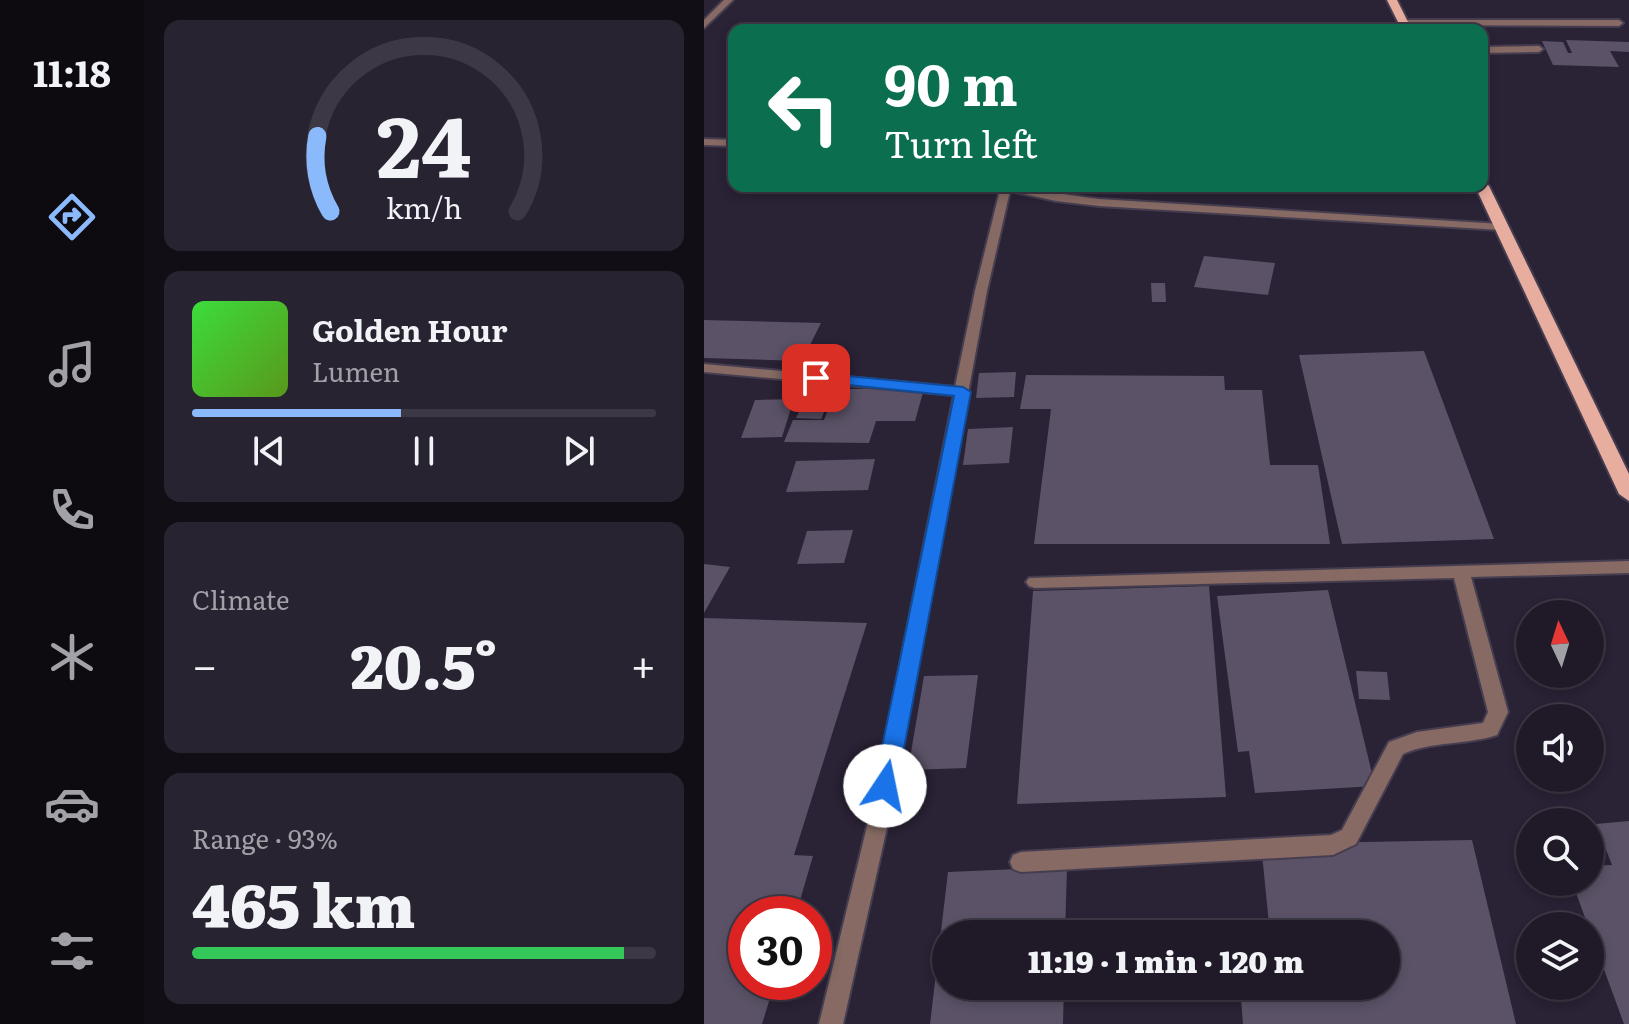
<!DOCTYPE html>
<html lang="en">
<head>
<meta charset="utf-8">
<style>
	body { margin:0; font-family:Literata,serif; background:#282330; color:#f1f3f6; height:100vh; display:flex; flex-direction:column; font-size:30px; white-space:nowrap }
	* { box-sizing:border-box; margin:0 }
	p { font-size:26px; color:#a2a1a8 }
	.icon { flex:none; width:44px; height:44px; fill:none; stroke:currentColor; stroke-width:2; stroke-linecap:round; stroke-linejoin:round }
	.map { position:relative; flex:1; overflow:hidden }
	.sheet { display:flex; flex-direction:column; gap:20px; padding:20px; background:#120e16; width:560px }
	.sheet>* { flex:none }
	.top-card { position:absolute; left:24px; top:24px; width:760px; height:168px; border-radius:16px; box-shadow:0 4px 12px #0003,0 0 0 2px #3d3845; background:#0b6e4f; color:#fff; overflow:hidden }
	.needle { width:52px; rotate:356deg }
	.controls { position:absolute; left:812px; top:600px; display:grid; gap:16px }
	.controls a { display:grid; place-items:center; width:88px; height:88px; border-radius:50%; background:#201a28; box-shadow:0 4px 12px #0003,0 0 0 2px #3d3845; font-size:40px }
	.speed { position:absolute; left:24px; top:896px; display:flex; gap:16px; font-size:40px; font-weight:700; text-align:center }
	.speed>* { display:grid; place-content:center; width:104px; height:104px; border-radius:50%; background:#201a28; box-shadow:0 4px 12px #0003,0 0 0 2px #3d3845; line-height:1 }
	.speed .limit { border:12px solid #d22; background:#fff; color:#111 }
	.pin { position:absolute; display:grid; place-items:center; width:68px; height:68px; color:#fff; margin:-34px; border-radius:16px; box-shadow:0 4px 12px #0006 }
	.me { position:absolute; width:88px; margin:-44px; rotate:11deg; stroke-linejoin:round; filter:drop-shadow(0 0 6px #0008) }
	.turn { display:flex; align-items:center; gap:28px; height:168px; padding:0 24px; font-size:36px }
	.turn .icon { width:104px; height:104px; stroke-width:2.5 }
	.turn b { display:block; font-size:56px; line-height:68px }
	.big { font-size:60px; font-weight:800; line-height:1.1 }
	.sheet .widget { flex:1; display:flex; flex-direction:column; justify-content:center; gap:12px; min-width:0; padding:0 28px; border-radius:16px; background:#282330 }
	.sheet .dial { align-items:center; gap:0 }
	.dial svg { height:208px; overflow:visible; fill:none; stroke:#3d3845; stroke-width:7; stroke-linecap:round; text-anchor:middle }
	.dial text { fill:#f1f3f6; stroke:none }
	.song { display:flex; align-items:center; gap:24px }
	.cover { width:96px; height:96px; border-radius:12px; background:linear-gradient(135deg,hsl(120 70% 55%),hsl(90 70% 35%)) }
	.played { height:8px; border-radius:4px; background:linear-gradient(90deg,#8bbafc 45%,#3d3845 45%) }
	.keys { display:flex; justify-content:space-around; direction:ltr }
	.heat { display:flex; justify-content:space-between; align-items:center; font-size:44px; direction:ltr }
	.charge { height:12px; border-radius:6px; background:linear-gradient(90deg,#34c759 93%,#3d3845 0) }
	.trip { position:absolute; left:228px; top:920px; width:468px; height:80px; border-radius:40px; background:#201a28; box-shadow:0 4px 12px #0003,0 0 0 2px #3d3845; font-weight:800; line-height:80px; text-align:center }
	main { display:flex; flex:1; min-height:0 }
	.tabs { display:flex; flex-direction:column; width:144px; justify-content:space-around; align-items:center; background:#0d0a10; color:#a2a1a8 }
	.tabs .icon { width:56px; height:56px }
	.tabs .active { color:#8bbafc }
	.tabs b { font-size:36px; color:#f1f3f6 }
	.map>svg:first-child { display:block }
	.building { fill:#5b5267 }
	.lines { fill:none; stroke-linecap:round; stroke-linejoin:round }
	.lane-casing { stroke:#463e50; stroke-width:4 }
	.street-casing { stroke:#463e50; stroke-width:4 }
	.primary-casing { stroke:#463e50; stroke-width:4 }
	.lane { fill:#866a63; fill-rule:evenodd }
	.street { fill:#866a63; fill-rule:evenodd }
	.primary { fill:#e7ad9f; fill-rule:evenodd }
	.route { fill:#1a73e8; stroke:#114b97; stroke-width:2 }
</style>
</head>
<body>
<main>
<nav class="tabs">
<b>11:18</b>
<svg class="icon active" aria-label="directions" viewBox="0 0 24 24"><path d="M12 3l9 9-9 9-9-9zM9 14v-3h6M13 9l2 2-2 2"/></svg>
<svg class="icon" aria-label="music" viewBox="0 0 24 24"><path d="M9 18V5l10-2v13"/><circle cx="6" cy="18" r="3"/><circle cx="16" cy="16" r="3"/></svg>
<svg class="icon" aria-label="phone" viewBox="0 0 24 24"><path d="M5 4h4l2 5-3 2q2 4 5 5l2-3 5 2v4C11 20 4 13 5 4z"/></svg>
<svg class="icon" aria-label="climate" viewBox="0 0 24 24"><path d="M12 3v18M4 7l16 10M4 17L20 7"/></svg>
<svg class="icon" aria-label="car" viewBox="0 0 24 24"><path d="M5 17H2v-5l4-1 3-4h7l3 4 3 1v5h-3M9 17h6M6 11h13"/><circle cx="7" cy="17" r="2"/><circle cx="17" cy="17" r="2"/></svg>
<svg class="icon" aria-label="filters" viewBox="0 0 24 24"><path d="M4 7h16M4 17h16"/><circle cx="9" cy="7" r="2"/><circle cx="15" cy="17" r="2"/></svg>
</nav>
<section class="sheet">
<div class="widget dial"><svg viewBox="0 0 100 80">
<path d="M14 69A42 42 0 1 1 86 69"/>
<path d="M14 69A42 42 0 0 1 9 40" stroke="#8bbafc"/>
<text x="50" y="56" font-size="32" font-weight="700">24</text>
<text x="50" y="72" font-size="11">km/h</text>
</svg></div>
<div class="widget">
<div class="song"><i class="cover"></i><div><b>Golden Hour</b><p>Lumen</p></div></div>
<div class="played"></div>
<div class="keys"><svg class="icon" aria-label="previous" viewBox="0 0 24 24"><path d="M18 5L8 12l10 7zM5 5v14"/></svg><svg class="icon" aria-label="pause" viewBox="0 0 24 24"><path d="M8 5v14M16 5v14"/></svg><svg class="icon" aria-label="next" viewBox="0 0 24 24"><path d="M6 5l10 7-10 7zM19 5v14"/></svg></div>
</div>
<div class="widget"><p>Climate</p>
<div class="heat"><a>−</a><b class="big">20.5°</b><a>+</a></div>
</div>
<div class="widget"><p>Range · 93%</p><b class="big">465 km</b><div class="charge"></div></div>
</section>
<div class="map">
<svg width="925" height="1024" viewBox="0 0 925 1024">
	<rect width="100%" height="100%" fill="#2a2235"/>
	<g class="building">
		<polygon points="862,40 925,42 925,52 906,51 915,67 849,65 838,41 859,42 864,53 868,53"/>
		<polygon points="489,186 551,186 551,189 490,190"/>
		<polygon points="500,256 571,263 564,295 490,287"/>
		<polygon points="447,283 461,283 462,302 448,302"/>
		<polygon points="0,320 117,323 98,361 0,358"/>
		<polygon points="720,351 790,539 638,544 595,355"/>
		<polygon points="312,372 310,397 272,398 275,373"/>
		<polygon points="322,375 520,376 521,390 558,390 566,465 614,465 626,544 330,544 347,409 316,409"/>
		<polygon points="107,387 131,388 117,419 92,418"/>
		<polygon points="132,389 220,389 211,421 172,421 165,443 80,442 89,420 120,420"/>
		<polygon points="90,399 78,437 37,438 51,400"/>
		<polygon points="309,427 305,463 259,465 264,429"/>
		<polygon points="171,459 164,490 82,492 92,461"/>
		<polygon points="149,530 140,563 93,564 103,531"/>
		<polygon points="0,564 26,567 0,613"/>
		<polygon points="505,586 522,797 313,804 329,591"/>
		<polygon points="624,590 671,786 551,793 545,751 534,752 513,596"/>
		<polygon points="0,618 163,623 90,855 109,856 92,914 42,914 42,982 71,982 58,1024 0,1024"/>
		<polygon points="652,671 683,672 686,700 655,699"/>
		<polygon points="274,675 262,768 204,770 220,676"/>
		<polygon points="925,821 925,1024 920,1024 868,882 886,882 886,866 908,865 892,824"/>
		<polygon points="768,840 812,1024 539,1024 536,986 682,986 682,934 566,934 557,844"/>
		<polygon points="363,867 361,934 242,934 242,986 360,986 359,1024 226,1024 244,872"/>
	</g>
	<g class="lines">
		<g class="lane-casing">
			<g id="lane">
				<polygon points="700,20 915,20 919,23 915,26 697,25 697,21"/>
				<polygon points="778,47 835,46 839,49 835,52 778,53"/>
				<path d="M 925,561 L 925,573 L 767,577 L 804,712 L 793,735 C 763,745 728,741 699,754 L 652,844 L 629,855 L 317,872 L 309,869 L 306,862 L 309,855 L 317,852 L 627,835 L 638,830 L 685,742 L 713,732 L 779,723 L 784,712 L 750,578 L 331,588 L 325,586 L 322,582 L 325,578 Z"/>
			</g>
		</g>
		<g class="street-casing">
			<g id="street">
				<polygon points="20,0 29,0 0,28 0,20"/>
				<polygon points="0,139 30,140 30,146 0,145"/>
				<path d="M 297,186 C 326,186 363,196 395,199 L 797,224 L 803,227 L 797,230 L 395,206 L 352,201 L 306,191 L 283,291 L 186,814 L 139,1024 L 115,1024 L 166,814 L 250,395 L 0,372 L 0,364 L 251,387 L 271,291 Z"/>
			</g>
		</g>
		<g class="primary-casing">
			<g id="primary">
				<polygon points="683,0 693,0 708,30 698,30"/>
				<polygon points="778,182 785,186 925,474 925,501 915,494 771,186 778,186"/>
			</g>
		</g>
		<use href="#lane" class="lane"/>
		<use href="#street" class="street"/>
		<use href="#primary" class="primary"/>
	</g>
	<polygon class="route" points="112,373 259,387 267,392 193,786 190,793 181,796 173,793 170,786 250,396 106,381 106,374"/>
</svg>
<div class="controls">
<a><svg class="needle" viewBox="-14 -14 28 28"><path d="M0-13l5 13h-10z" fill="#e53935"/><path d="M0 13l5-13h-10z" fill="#a2a1a8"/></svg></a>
<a><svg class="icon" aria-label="sound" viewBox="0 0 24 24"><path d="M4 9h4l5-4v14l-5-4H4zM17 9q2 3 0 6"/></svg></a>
<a><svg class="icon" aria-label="search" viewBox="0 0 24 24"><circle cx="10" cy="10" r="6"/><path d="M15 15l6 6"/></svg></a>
<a><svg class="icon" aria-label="layers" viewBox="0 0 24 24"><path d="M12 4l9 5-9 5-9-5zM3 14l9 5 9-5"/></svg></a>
</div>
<div class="speed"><div class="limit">30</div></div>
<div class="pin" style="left:112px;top:378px;background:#d93025"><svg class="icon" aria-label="arrive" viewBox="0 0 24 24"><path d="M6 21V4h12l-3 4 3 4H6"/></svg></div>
<svg class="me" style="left:181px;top:786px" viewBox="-20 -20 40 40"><circle r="19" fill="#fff"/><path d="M0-13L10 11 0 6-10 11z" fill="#1a73e8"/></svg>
<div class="trip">11:19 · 1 min · 120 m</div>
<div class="top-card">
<div class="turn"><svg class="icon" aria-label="left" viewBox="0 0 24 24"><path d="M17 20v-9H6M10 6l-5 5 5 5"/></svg><div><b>90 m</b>Turn left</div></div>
</div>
</div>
</main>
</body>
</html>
